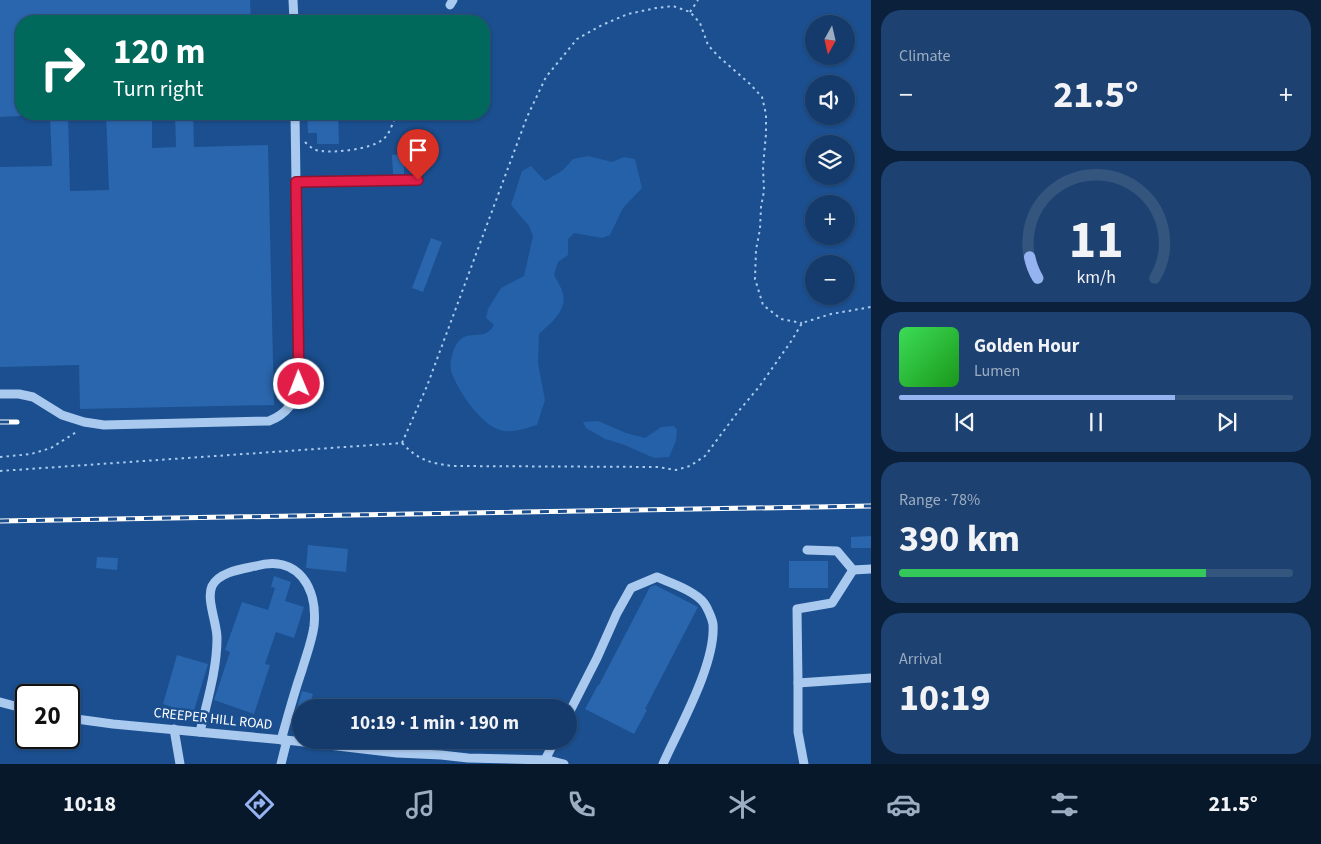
<!DOCTYPE html>
<html lang="en">
<head>
<meta charset="utf-8">
<style>
	body { margin:0; font-family:"Source Sans 3",sans-serif; background:#1d4271; color:#f1f3f6; height:100vh; display:flex; flex-direction:column; font-size:19px; white-space:nowrap }
	* { box-sizing:border-box; margin:0 }
	p { font-size:16px; color:#9dadc1 }
	.icon { flex:none; width:28px; height:28px; fill:none; stroke:currentColor; stroke-width:2; stroke-linecap:round; stroke-linejoin:round }
	.map { position:relative; flex:1; overflow:hidden }
	.sheet { display:flex; flex-direction:column; gap:10px; padding:10px; background:#0b203b; width:450px }
	.sheet>* { flex:none }
	.banner { position:absolute; left:15px; top:15px; width:475px; height:105px; border-radius:20px; box-shadow:0 1px 4px #0004,0 0 0 1px #33557e; background:#00695c; color:#fff; overflow:hidden }
	.needle { width:32px; rotate:188deg }
	.controls { position:absolute; left:805px; top:15px; display:grid; gap:10px }
	.controls a { display:grid; place-items:center; width:50px; height:50px; border-radius:50%; background:#143b6b; box-shadow:0 1px 4px #0004,0 0 0 1px #33557e; font-size:25px }
	.speed { position:absolute; left:15px; top:684px; display:flex; gap:10px; font-size:25px; font-weight:700; text-align:center }
	.speed>* { display:grid; place-content:center; width:65px; height:65px; border-radius:50%; background:#143b6b; box-shadow:0 1px 4px #0004,0 0 0 1px #33557e; line-height:1 }
	.speed .limit { border:2px solid #111; border-radius:8px; background:#fff; color:#111 }
	.pin { position:absolute; display:grid; place-items:center; width:42px; height:42px; color:#fff; margin:-51px -21px; border-radius:50% 50% 50% 0; rotate:-45deg; box-shadow:0 0 5px #0007 }
	.pin .icon { rotate:45deg }
	.me { position:absolute; width:55px; margin:-28px; rotate:359deg; stroke-linejoin:round; filter:drop-shadow(0 0 4px #0008) }
	.turn { display:flex; align-items:center; gap:18px; height:105px; padding:0 15px; font-size:22px }
	.turn .icon { width:65px; height:65px; stroke-width:2.5 }
	.turn b { display:block; font-size:35px; line-height:42px }
	.big { font-size:38px; font-weight:700; line-height:1.1 }
	.sheet .tile { flex:1; display:flex; flex-direction:column; justify-content:center; gap:8px; min-width:0; padding:0 18px; border-radius:20px; background:#1d4271 }
	.sheet .dial { align-items:center; gap:0 }
	.dial svg { height:130px; overflow:visible; fill:none; stroke:#33557e; stroke-width:7; stroke-linecap:round; text-anchor:middle }
	.dial text { fill:#f1f3f6; stroke:none }
	.song { display:flex; align-items:center; gap:15px }
	.cover { width:60px; height:60px; border-radius:8px; background:linear-gradient(135deg,hsl(130 70% 55%),hsl(120 70% 35%)) }
	.played { height:5px; border-radius:2px; background:linear-gradient(90deg,#95b2f1 70%,#33557e 70%) }
	.keys { display:flex; justify-content:space-around; direction:ltr }
	.heat { display:flex; justify-content:space-between; align-items:center; font-size:28px; direction:ltr }
	.charge { height:8px; border-radius:4px; background:linear-gradient(90deg,#34c759 78%,#33557e 0) }
	.trip { position:absolute; left:292px; top:699px; width:285px; height:50px; border-radius:25px; background:#143b6b; box-shadow:0 1px 4px #0004,0 0 0 1px #33557e; font-weight:700; line-height:50px; text-align:center }
	.menu { display:flex; height:80px; justify-content:space-around; align-items:center; background:#08182b; color:#9dadc1 }
	.menu .icon { width:35px; height:35px }
	.menu .selected { color:#95b2f1 }
	.menu b { font-size:22px; color:#f1f3f6 }
	main { display:flex; flex:1; min-height:0 }
	.map>svg:first-child { display:block }
	.green { fill:#2461a8 }
	.building { fill:#2a66ad }
	.lines { fill:none; stroke-linecap:round; stroke-linejoin:round }
	.path { stroke:#a9c9ee; stroke-width:2; stroke-dasharray:2.5 4; stroke-linecap:butt }
	.minor { stroke:#a9c9ee; stroke-width:9 }
	.rail-casing { stroke:#fff; stroke-width:5 }
	.rail { stroke:#1b4f8f; stroke-width:3; stroke-dasharray:9; stroke-linecap:butt }
	.route-casing { stroke:#92132f; stroke-width:12 }
	.route { stroke:#e11d48; stroke-width:9 }
	.labels { text-anchor:middle; dominant-baseline:central; stroke-width:5; stroke-linejoin:round; paint-order:stroke }
	.street-label { font-size:14px; fill:#fff; stroke:#1b4f8f }
</style>
</head>
<body>
<main>
<div class="map">
<svg width="871" height="764" viewBox="0 0 871 764">
	<rect width="100%" height="100%" fill="#1b4f8f"/>
	<g class="green">
		<path d="M 588,156 L 612,162 L 624,157 L 635,159 L 642,188 L 623,208 L 610,235 L 602,238 L 574,233 L 568,239 L 568,255 L 558,262 L 554,275 C 557,281 562,288 563,294 C 567,311 550,324 539,334 L 538,363 L 545,400 L 537,425 C 524,429 508,435 495,428 C 478,420 457,389 451,371 C 449,363 453,348 458,342 C 469,328 484,343 494,325 L 486,318 L 488,309 L 501,288 L 524,276 L 533,236 L 529,226 L 511,205 L 522,171 L 531,166 L 545,181 L 563,170 L 573,159 Z"/>
		<polygon points="598,421 626,433 645,438 661,427 674,426 677,430 676,441 669,457 654,458 622,444 605,439 586,428 583,422"/>
	</g>
	<g class="building">
		<polygon points="0,0 250,0 251,21 21,21 21,116 0,117"/>
		<polygon points="50,114 68,114 70,191 109,190 106,114 152,114 152,148 176,147 175,114 193,114 194,147 268,145 274,405 80,409 79,365 0,367 0,167 52,166"/>
		<polygon points="307,114 338,114 339,144 317,144 317,133 308,133"/>
		<polygon points="404,154 404,174 393,174 392,155"/>
		<polygon points="431,238 442,242 423,292 412,288"/>
		<polygon points="871,536 871,548 851,548 851,537"/>
		<polygon points="308,545 348,549 346,572 306,568"/>
		<polygon points="97,557 118,558 117,570 96,568"/>
		<rect x="789" y="561" width="39" height="27"/>
		<polygon points="274,576 291,582 285,601 304,607 294,638 276,632 265,664 270,665 254,714 214,700 230,652 225,650 242,602 268,610 275,588 271,587"/>
		<polygon points="655,585 698,607 645,709 647,710 634,734 585,709 598,685 599,685 650,587"/>
		<polygon points="177,655 208,664 193,714 163,704"/>
		<polygon points="302,691 313,694 309,708 297,708"/>
	</g>
	<g class="lines">
		<g class="path">
			<polyline points="690,12 698,0"/>
			<path d="M 305,142 C 310,147 315,151 322,151 C 336,153 371,149 382,140 C 391,134 392,122 397,114"/>
			<polyline points="402,443 427,386 527,117 546,77 577,39 602,25 628,14 656,8 673,6 690,12 700,23 708,45 718,56 750,84 762,97 766,114 766,134 763,167 764,191 761,207 760,229 756,250 755,279 763,305 781,319 802,323"/>
			<path d="M 402,443 C 418,460 430,463 452,466 L 658,467 L 676,470 L 690,466 L 705,456 L 737,413 L 759,387 L 792,340 L 802,323 L 831,314 L 871,307"/>
			<polyline points="0,457 31,454 51,448 78,431"/>
			<polyline points="0,471 402,443"/>
		</g>
		<g class="minor">
			<polyline points="293,0 294,21"/>
			<polyline points="450,5 453,0"/>
			<polyline points="296,182 418,180"/>
			<path d="M 0,394 L 19,394 L 33,397 L 62,415 L 84,422 L 104,425 L 269,421 C 287,414 295,402 299,384 L 295,114"/>
			<polyline points="807,550 837,551 853,570 871,569"/>
			<polyline points="798,683 797,609 832,603 853,570"/>
			<polyline points="0,702 26,709"/>
			<path d="M 569,713 L 597,658 L 617,613 L 631,588 L 657,577 C 671,583 695,591 704,603 C 707,607 712,618 713,624 C 716,664 679,728 663,764"/>
			<polyline points="69,718 113,724 295,741 397,753 441,755 468,758 548,760 564,764"/>
			<polyline points="174,729 180,764"/>
			<path d="M 200,732 C 207,701 217,670 217,638 C 217,623 206,599 212,586 C 219,572 242,569 256,566 C 298,554 318,588 314,626 C 312,641 306,656 302,670 C 294,693 288,716 281,740"/>
			<polyline points="545,760 555,740"/>
			<polyline points="281,764 287,740"/>
			<polyline points="804,764 798,732 798,683 871,678"/>
		</g>
		<g class="rail-casing">
			<g id="rail">
				<polyline points="0,422 17,422"/>
				<polyline points="0,521 871,506"/>
			</g>
		</g>
		<use href="#rail" class="rail"/>
	</g>
	<g class="lines">
		<g class="route-casing">
			<polyline id="route" points="299,384 296,182 418,180"/>
		</g>
		<use href="#route" class="route"/>
	</g>
	<g class="labels">
		<g class="street-label">
			<text transform="translate(213 719) rotate(6)">CREEPER HILL ROAD</text>
		</g>
	</g>
</svg>
<div class="controls">
<a><svg class="needle" viewBox="-14 -14 28 28"><path d="M0-13l5 13h-10z" fill="#e53935"/><path d="M0 13l5-13h-10z" fill="#9dadc1"/></svg></a>
<a><svg class="icon" aria-label="sound" viewBox="0 0 24 24"><path d="M4 9h4l5-4v14l-5-4H4zM17 9q2 3 0 6"/></svg></a>
<a><svg class="icon" aria-label="layers" viewBox="0 0 24 24"><path d="M12 4l9 5-9 5-9-5zM3 14l9 5 9-5"/></svg></a>
<a>+</a>
<a>−</a>
</div>
<div class="speed"><div class="limit">20</div></div>
<div class="pin" style="left:418px;top:180px;background:#d93025"><svg class="icon" aria-label="arrive" viewBox="0 0 24 24"><path d="M6 21V4h12l-3 4 3 4H6"/></svg></div>
<svg class="me" style="left:299px;top:384px" viewBox="-20 -20 40 40"><circle r="17" fill="#e11d48" stroke="#fff" stroke-width="3"/><path d="M0-11L8 9 0 5-8 9z" fill="#fff"/></svg>
<div class="trip">10:19 · 1 min · 190 m</div>
<div class="banner">
<div class="turn"><svg class="icon" aria-label="right" viewBox="0 0 24 24"><path d="M7 20v-9h11M14 6l5 5-5 5"/></svg><div><b>120 m</b>Turn right</div></div>
</div>
</div>
<section class="sheet">
<div class="tile"><p>Climate</p>
<div class="heat"><a>−</a><b class="big">21.5°</b><a>+</a></div>
</div>
<div class="tile dial"><svg viewBox="0 0 100 80">
<path d="M14 69A42 42 0 1 1 86 69"/>
<path d="M14 69A42 42 0 0 1 9 56" stroke="#95b2f1"/>
<text x="50" y="56" font-size="32" font-weight="700">11</text>
<text x="50" y="72" font-size="11">km/h</text>
</svg></div>
<div class="tile">
<div class="song"><i class="cover"></i><div><b>Golden Hour</b><p>Lumen</p></div></div>
<div class="played"></div>
<div class="keys"><svg class="icon" aria-label="previous" viewBox="0 0 24 24"><path d="M18 5L8 12l10 7zM5 5v14"/></svg><svg class="icon" aria-label="pause" viewBox="0 0 24 24"><path d="M8 5v14M16 5v14"/></svg><svg class="icon" aria-label="next" viewBox="0 0 24 24"><path d="M6 5l10 7-10 7zM19 5v14"/></svg></div>
</div>
<div class="tile"><p>Range · 78%</p><b class="big">390 km</b><div class="charge"></div></div>
<div class="tile"><p>Arrival</p><b class="big">10:19</b></div>
</section>
</main>
<nav class="menu">
<b>10:18</b>
<svg class="icon selected" aria-label="directions" viewBox="0 0 24 24"><path d="M12 3l9 9-9 9-9-9zM9 14v-3h6M13 9l2 2-2 2"/></svg>
<svg class="icon" aria-label="music" viewBox="0 0 24 24"><path d="M9 18V5l10-2v13"/><circle cx="6" cy="18" r="3"/><circle cx="16" cy="16" r="3"/></svg>
<svg class="icon" aria-label="phone" viewBox="0 0 24 24"><path d="M5 4h4l2 5-3 2q2 4 5 5l2-3 5 2v4C11 20 4 13 5 4z"/></svg>
<svg class="icon" aria-label="climate" viewBox="0 0 24 24"><path d="M12 3v18M4 7l16 10M4 17L20 7"/></svg>
<svg class="icon" aria-label="car" viewBox="0 0 24 24"><path d="M5 17H2v-5l4-1 3-4h7l3 4 3 1v5h-3M9 17h6M6 11h13"/><circle cx="7" cy="17" r="2"/><circle cx="17" cy="17" r="2"/></svg>
<svg class="icon" aria-label="filters" viewBox="0 0 24 24"><path d="M4 7h16M4 17h16"/><circle cx="9" cy="7" r="2"/><circle cx="15" cy="17" r="2"/></svg>
<b>21.5°</b>
</nav>
</body>
</html>
